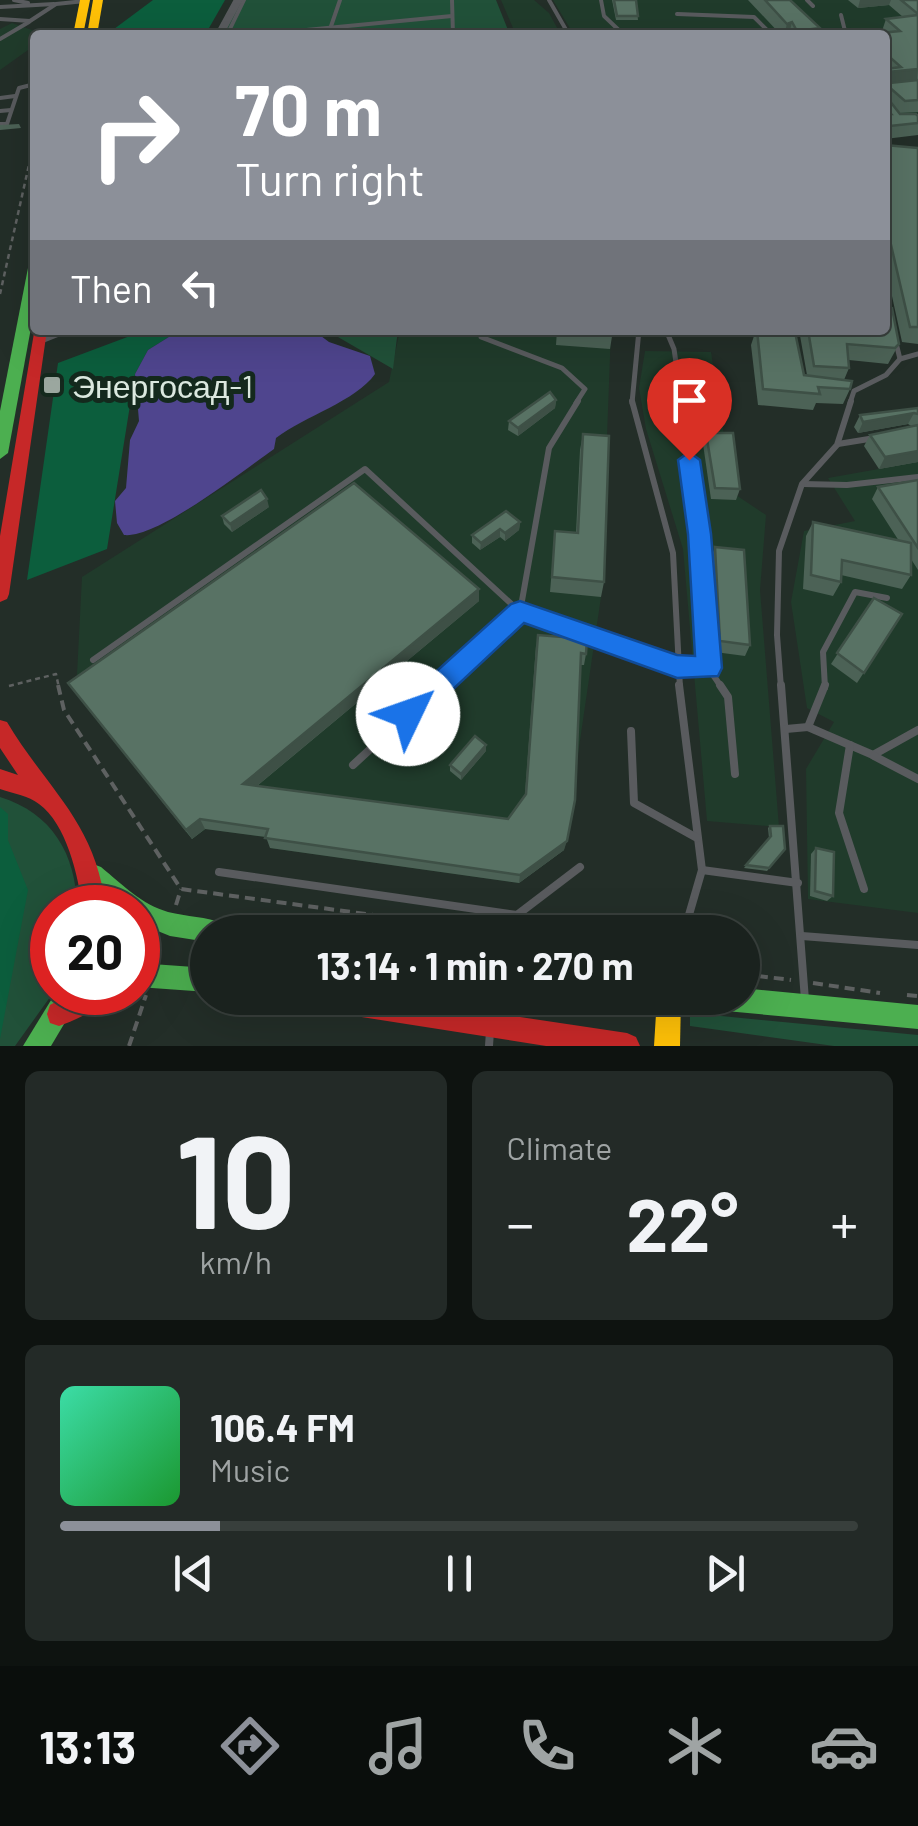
<!DOCTYPE html>
<html lang="en">
<head>
<meta charset="utf-8">
<style>
	body { margin:0; font-family:Barlow,sans-serif; background:#232a27; color:#f1f3f6; height:100vh; display:flex; flex-direction:column; font-size:38px; white-space:nowrap }
	* { box-sizing:border-box; margin:0 }
	p { font-size:32px; color:#9fa4a4 }
	.icon { flex:none; width:55px; height:55px; fill:none; stroke:currentColor; stroke-width:2; stroke-linecap:round; stroke-linejoin:round }
	.map { position:relative; height:1046px; overflow:hidden }
	.details { display:flex; flex-direction:column; gap:25px; padding:25px; background:#0e1310; flex:1 }
	.details>* { flex:none }
	.banner { position:absolute; left:30px; top:30px; width:860px; height:305px; border-radius:10px; box-shadow:0 10px 40px #0002,0 0 0 2px #383f3c; background:#8c9099; color:#fff; overflow:hidden }
	.speed { position:absolute; left:30px; top:885px; display:flex; gap:20px; font-size:50px; font-weight:700; text-align:center }
	.speed>* { display:grid; place-content:center; width:130px; height:130px; border-radius:50%; background:#1a221e; box-shadow:0 10px 40px #0002,0 0 0 2px #383f3c; line-height:1 }
	.speed .limit { border:15px solid #d22; background:#fff; color:#111 }
	.pin { position:absolute; display:grid; place-items:center; width:85px; height:85px; color:#fff; margin:-102px -42px; border-radius:50% 50% 50% 0; rotate:-45deg; box-shadow:0 0 10px #0007 }
	.pin .icon { rotate:45deg }
	.me { position:absolute; width:110px; margin:-55px; rotate:48deg; stroke-linejoin:round; filter:drop-shadow(0 0 8px #0008) }
	.turn { display:flex; align-items:center; gap:35px; height:210px; padding:0 40px; font-size:45px }
	.turn .icon { width:130px; height:130px; stroke-width:2.5 }
	.turn b { display:block; font-size:70px; line-height:85px }
	.then { display:flex; align-items:center; height:95px; padding:0 40px; background:#0003; gap:20px; font-size:38px }
	.big { font-size:75px; font-weight:700; line-height:1.1 }
	.details .tile { flex:1; display:flex; flex-direction:column; justify-content:center; gap:15px; min-width:0; padding:0 35px; border-radius:15px; background:#232a27 }
	.details .dial { align-items:center; gap:0 }
	.dial b { font-size:130px; line-height:1 }
	.song { display:flex; align-items:center; gap:30px }
	.cover { width:120px; height:120px; border-radius:15px; background:linear-gradient(135deg,hsl(160 70% 55%),hsl(130 70% 35%)) }
	.played { height:10px; border-radius:5px; background:linear-gradient(90deg,#8c9099 20%,#383f3c 20%) }
	.keys { display:flex; justify-content:space-around; direction:ltr }
	.heat { display:flex; justify-content:space-between; align-items:center; font-size:55px; direction:ltr }
	.details .tiles { flex:1; display:grid; gap:25px; grid-template-columns:1fr 1fr }
	.tile:last-child { grid-column:span 2 }
	.trip { position:absolute; left:190px; top:915px; width:570px; height:100px; border-radius:50px; background:#1a221e; box-shadow:0 10px 40px #0002,0 0 0 2px #383f3c; font-weight:700; line-height:100px; text-align:center }
	.tabs { display:flex; height:160px; justify-content:space-around; align-items:center; background:#0a0e0c; color:#9fa4a4 }
	.tabs .icon { width:70px; height:70px }
	.tabs .on { color:#8c9099 }
	.tabs b { font-size:45px; color:#f1f3f6 }
	.map>svg:first-child { display:block }
	.built { fill:#203b2b }
	.green { fill:#215139 }
	.forest { fill:#0c5e3d }
	.water { fill:#4f458e }
	.lines { fill:none; stroke-linecap:round; stroke-linejoin:round }
	.path-far1 { stroke:#5e6161; stroke-width:2.5; stroke-dasharray:5 4; stroke-linecap:butt }
	.path { stroke:#5e6161; stroke-width:4; stroke-dasharray:10 6; stroke-linecap:butt }
	.lane-far3 { stroke:#595b5e; stroke-width:4 }
	.lane-far2 { stroke:#595b5e; stroke-width:5 }
	.lane-far1 { stroke:#595b5e; stroke-width:6 }
	.lane { stroke:#595b5e; stroke-width:8 }
	.street { stroke:#595b5e; stroke-width:8 }
	.fast { fill:#4caf50; fill-rule:evenodd }
	.slow { fill:#ffc107; fill-rule:evenodd }
	.jam { fill:#c62828; fill-rule:evenodd }
	.wall { fill:#4c6256 }
	.shaded-wall { fill:#3e5046 }
	.building { fill:#587264; stroke:#3e5046; stroke-width:2.5 }
	.route { fill:#1a73e8; stroke:#114b97; stroke-width:2.5 }
	.poi-dot { fill:#9ba79f; stroke:#14291d; stroke-width:4 }
	.labels { text-anchor:middle; dominant-baseline:central; stroke-width:10; stroke-linejoin:round; paint-order:stroke }
	.poi-label { font-size:32px; fill:#dbe8df; stroke:#14291d; text-anchor:start }
</style>
</head>
<body>
<div class="map">
<svg width="918" height="1046" viewBox="0 0 918 1046">
	<rect width="100%" height="100%" fill="#232e28"/>
	<g class="built">
		<polygon points="501,0 534,0 549,13 561,35 516,35"/>
		<polygon points="553,0 773,0 809,35 574,35"/>
		<polygon points="788,0 918,0 918,113 900,115 885,100 885,35 827,35 827,29 816,27"/>
		<polygon points="12,23 46,35 35,35 35,45 0,70 0,29"/>
		<polygon points="400,330 611,330 601,597 564,850 519,883 270,848 272,838 206,829 192,839 76,694 82,577 389,382"/>
		<polygon points="645,351 711,352 733,493 766,515 760,590 779,827 707,821 683,549 646,429 639,388"/>
		<polygon points="918,462 918,913 808,899 806,769 834,722 807,708 791,602 804,531 855,521 828,478"/>
	</g>
	<g class="green">
		<polygon points="241,0 496,0 510,35 222,35"/>
		<polygon points="326,330 398,330 393,369"/>
		<path d="M 0,797 C 52,813 76,854 77,907 L 52,908 L 53,993 L 15,1046 L 0,1046 Z"/>
		<polygon points="690,1013 918,1035 918,1046 834,1046 690,1026"/>
	</g>
	<g class="forest">
		<polygon points="153,0 225,0 205,35 106,35"/>
		<polygon points="146,330 180,330 148,350 135,374 107,549 27,580 58,363"/>
		<polygon points="0,807 8,814 8,840 28,890 0,1039"/>
	</g>
	<path class="water" d="M 180,330 L 313,330 L 329,342 L 370,356 L 375,374 C 356,401 305,416 276,438 L 274,449 C 244,470 157,539 124,535 L 117,523 L 115,501 L 126,488 L 130,440 L 139,421 L 135,374 L 148,350 Z"/>
	<g class="lines">
		<g class="path-far1">
			<polyline points="0,294 35,138"/>
			<polyline points="9,686 56,674 59,688"/>
		</g>
		<g class="path">
			<polyline points="58,685 64,710 181,889 499,932"/>
			<polyline points="176,905 181,889"/>
			<polyline points="742,974 791,980"/>
			<polyline points="813,983 880,993"/>
			<polyline points="907,995 918,996"/>
			<polyline points="129,1046 146,995"/>
		</g>
		<g class="lane-far3">
			<polyline points="14,0 28,3"/>
			<polyline points="452,0 453,35"/>
			<polyline points="549,0 569,35"/>
			<polyline points="601,0 604,16 624,35"/>
			<polyline points="807,0 813,6"/>
			<polyline points="0,7 54,4"/>
			<polyline points="677,14 754,17 772,35"/>
			<polyline points="841,15 846,35"/>
			<polyline points="0,19 30,21 56,4 85,1"/>
			<polyline points="227,35 244,0"/>
			<polyline points="253,35 452,16"/>
			<polyline points="328,35 340,0"/>
			<polyline points="0,39 29,22"/>
			<polyline points="0,98 15,96"/>
			<polyline points="0,111 11,110"/>
			<polyline points="0,124 7,124 19,88 35,84"/>
		</g>
		<g class="lane-far2">
			<polyline points="481,330 481,337 562,368 585,389 576,403"/>
			<polyline points="666,330 674,349 682,403"/>
			<polyline points="39,342 69,330"/>
			<polyline points="900,359 918,354"/>
			<polyline points="632,403 639,330"/>
			<polyline points="850,403 854,391 886,375 900,359 895,339"/>
		</g>
		<g class="lane-far1">
			<polyline points="632,401 673,553 680,688"/>
			<polyline points="681,401 700,534 709,669 722,688"/>
			<polyline points="838,444 875,438"/>
			<polyline points="803,484 847,485 918,477"/>
			<polyline points="93,660 365,469 520,612 677,667 709,669"/>
			<polyline points="437,688 520,612 549,448 578,401"/>
			<polyline points="781,688 777,635 779,551 802,484 837,445 851,401"/>
			<polyline points="825,688 823,652 855,592 887,598"/>
		</g>
		<g class="lane">
			<polyline points="679,685 702,870 684,932"/>
			<polyline points="720,685 728,697 735,774"/>
			<polyline points="781,685 805,1000"/>
			<polyline points="808,727 873,755 918,730"/>
			<polyline points="786,729 808,727 825,685"/>
			<polyline points="631,731 634,803 697,838"/>
			<polyline points="850,745 839,813 864,889"/>
			<polyline points="874,756 918,779"/>
			<polyline points="353,765 440,685"/>
			<polyline points="702,870 798,883"/>
			<polyline points="219,872 517,915"/>
			<polyline points="513,932 517,915 580,867"/>
			<polyline points="802,936 918,945"/>
			<polyline points="489,1046 490,1031"/>
		</g>
		<polyline class="street" points="219,35 238,0"/>
		<g class="fast">
			<polygon points="35,264 35,306 8,453 0,459 0,411 28,268"/>
			<path d="M 93,864 L 101,867 C 123,885 141,904 168,912 C 187,917 206,916 224,924 L 228,932 L 208,932 L 208,942 L 170,936 L 138,923 L 138,908 L 114,908 L 85,883 L 82,875 L 85,867 Z"/>
			<polygon points="138,963 208,968 208,992 138,987"/>
			<polygon points="742,988 918,1005 918,1029 715,1010 706,1007 703,998 742,998"/>
			<polygon points="56,992 83,992 51,1046 23,1046"/>
		</g>
		<g class="slow">
			<polygon points="80,0 90,0 83,35 73,35"/>
			<polygon points="93,0 103,0 97,35 87,35"/>
			<polygon points="657,998 681,998 680,1046 654,1046"/>
		</g>
		<g class="jam">
			<polygon points="35,327 35,330 47,330 9,594 7,599 0,602 0,536"/>
			<path d="M 0,720 L 7,722 C 49,792 95,821 106,908 L 82,908 C 79,877 66,823 39,804 C 29,796 12,793 0,789 L 0,769 L 18,775 L 0,748 Z"/>
			<path d="M 73,992 L 110,992 C 103,1009 75,1020 59,1026 L 50,1023 L 47,1014 L 50,1005 Z"/>
			<polygon points="305,998 393,998 627,1033 636,1037 640,1046 546,1046 317,1010 308,1007"/>
		</g>
	</g>
	<g class="wall">
		<polygon points="612,0 636,0 638,20 616,20"/>
		<polygon points="748,0 790,0 818,35 781,35"/>
		<polygon points="848,0 918,0 918,112 900,113 897,110 900,114 918,116 918,135 885,139 885,35 879,35 880,33 884,32 882,31 886,19 903,17 889,5 858,8"/>
		<polygon points="19,124 21,128 0,130 0,125"/>
		<polygon points="885,145 918,148 918,344 902,342 885,264"/>
		<polygon points="554,330 613,330 610,349 556,345 557,330"/>
		<polygon points="756,330 804,375 807,375 799,330 885,330 899,344 888,364 849,360 849,368 844,380 850,389 843,404 816,403 813,410 758,405 751,345"/>
		<polygon points="556,400 555,408 518,436 508,430 509,421"/>
		<polygon points="918,408 918,462 879,469 864,446 870,435 913,427 908,424 858,433 854,427 860,415"/>
		<polygon points="706,433 740,489 736,500 711,499 703,444"/>
		<polygon points="583,434 604,582 601,597 550,592 555,531 576,533 580,450"/>
		<polygon points="918,480 918,570 911,559 911,575 902,589 841,575 841,582 833,596 803,589 806,536 813,522 899,541 872,499 878,487"/>
		<polygon points="269,507 232,532 224,524 222,516"/>
		<polygon points="520,522 519,530 505,541 500,537 480,550 472,543 472,535"/>
		<polygon points="715,547 750,645 745,656 715,652 711,558"/>
		<polygon points="479,589 479,601 257,786 508,819 525,795 536,646 586,654 584,665 580,665 564,850 519,883 270,848 266,837 205,829 192,839 68,683"/>
		<polygon points="874,598 902,614 857,683 831,664"/>
		<polygon points="486,751 461,780 450,771 450,765"/>
		<polygon points="770,826 785,849 767,871 744,868 769,838 768,828"/>
		<polygon points="816,848 833,896 827,901 810,896 811,854"/>
	</g>
	<g class="shaded-wall">
		<polygon points="860,0 891,0 889,5 858,8"/>
		<polygon points="792,22 789,35 784,35 787,24"/>
		<polygon points="820,28 818,35 796,35 797,31"/>
		<polygon points="918,69 917,80 885,84 885,76 888,72"/>
		<polygon points="556,400 555,408 518,436 518,428"/>
		<polygon points="914,413 908,424 858,433 863,422"/>
		<polygon points="918,451 918,462 879,469 885,457"/>
		<polygon points="267,499 269,507 232,532 230,524"/>
		<polygon points="520,522 519,530 505,541 505,533"/>
		<polygon points="500,529 500,537 480,550 481,543"/>
		<polygon points="479,589 479,601 247,794 243,784"/>
		<polygon points="486,745 486,751 461,780 461,774"/>
		<polygon points="200,819 205,829 192,839 186,830"/>
		<polygon points="567,841 564,850 519,883 520,875"/>
	</g>
	<g class="building">
		<polygon points="614,0 636,0 638,16 617,16"/>
		<polygon points="765,0 790,0 820,28 797,31 792,22 787,24"/>
		<polygon points="901,0 918,0 918,14"/>
		<polygon points="918,15 918,69 888,72 885,76 885,69 901,67 885,53 885,40 887,40 885,35 880,33 900,31 886,19"/>
		<polygon points="885,78 890,83 918,80 918,100 905,101 889,87 885,94"/>
		<polygon points="885,95 900,114 916,114 918,116 918,123 890,126 885,120 885,114 891,114 885,108"/>
		<polygon points="885,145 918,148 918,327 910,327 885,219"/>
		<polygon points="885,307 892,308 899,344 895,348 847,344 849,368 814,366 808,330 885,330"/>
		<polygon points="582,330 613,330 613,333"/>
		<polygon points="757,330 795,332 804,375 852,381 850,389 818,387 820,394 763,389"/>
		<polygon points="550,392 556,400 518,428 509,421"/>
		<polygon points="918,408 918,414 914,413 863,422 860,415"/>
		<polygon points="918,425 918,451 885,457 870,435"/>
		<polygon points="706,433 733,433 740,489 715,488"/>
		<polygon points="583,434 609,436 604,582 552,577 555,531 578,533"/>
		<polygon points="918,480 918,548 878,487"/>
		<polygon points="354,483 479,589 243,784 508,819 526,794 538,635 587,639 586,654 581,653 575,800 567,841 520,875 265,838 268,829 200,819 186,830 68,683"/>
		<polygon points="261,490 267,499 230,524 222,516"/>
		<polygon points="506,511 520,522 505,533 500,529 481,543 472,535"/>
		<polygon points="813,522 911,543 911,575 842,560 841,582 811,575"/>
		<polygon points="715,547 744,550 750,645 720,641"/>
		<polygon points="874,598 902,614 864,673 837,653"/>
		<polygon points="475,736 486,745 461,774 450,765"/>
		<polygon points="770,826 783,826 785,849 769,868 746,865 771,836"/>
		<polygon points="816,848 834,852 833,896 815,891"/>
	</g>
	<polygon class="route" points="689,452 700,460 711,534 722,668 718,676 677,678 524,623 418,722 408,726 399,722 395,714 399,705 511,604 520,601 677,655 695,656 688,534 678,460"/>
	<rect class="poi-dot" x="42" y="375" width="20" height="20" rx="5"/>
	<g class="labels">
		<g class="poi-label">
			<text x="72" y="385">Энергосад-1</text>
		</g>
	</g>
</svg>
<div class="speed"><div class="limit">20</div></div>
<div class="pin" style="left:689px;top:460px;background:#d93025"><svg class="icon" aria-label="arrive" viewBox="0 0 24 24"><path d="M6 21V4h12l-3 4 3 4H6"/></svg></div>
<svg class="me" style="left:408px;top:714px" viewBox="-20 -20 40 40"><circle r="19" fill="#fff"/><path d="M0-13L10 11 0 6-10 11z" fill="#1a73e8"/></svg>
<div class="trip">13:14 · 1 min · 270 m</div>
<div class="banner">
<div class="turn"><svg class="icon" aria-label="right" viewBox="0 0 24 24"><path d="M7 20v-9h11M14 6l5 5-5 5"/></svg><div><b>70 m</b>Turn right</div></div>
<div class="then">Then<svg class="icon" aria-label="left" viewBox="0 0 24 24"><path d="M17 20v-9H6M10 6l-5 5 5 5"/></svg></div>
</div>
</div>
<section class="details">
<div class="tiles">
<div class="tile dial"><b>10</b><p>km/h</p></div>
<div class="tile"><p>Climate</p>
<div class="heat"><a>−</a><b class="big">22°</b><a>+</a></div>
</div>
<div class="tile">
<div class="song"><i class="cover"></i><div><b>106.4 FM</b><p>Music</p></div></div>
<div class="played"></div>
<div class="keys"><svg class="icon" aria-label="previous" viewBox="0 0 24 24"><path d="M18 5L8 12l10 7zM5 5v14"/></svg><svg class="icon" aria-label="pause" viewBox="0 0 24 24"><path d="M8 5v14M16 5v14"/></svg><svg class="icon" aria-label="next" viewBox="0 0 24 24"><path d="M6 5l10 7-10 7zM19 5v14"/></svg></div>
</div>
</div>
</section>
<nav class="tabs">
<b>13:13</b>
<svg class="icon on" aria-label="directions" viewBox="0 0 24 24"><path d="M12 3l9 9-9 9-9-9zM9 14v-3h6M13 9l2 2-2 2"/></svg>
<svg class="icon" aria-label="music" viewBox="0 0 24 24"><path d="M9 18V5l10-2v13"/><circle cx="6" cy="18" r="3"/><circle cx="16" cy="16" r="3"/></svg>
<svg class="icon" aria-label="phone" viewBox="0 0 24 24"><path d="M5 4h4l2 5-3 2q2 4 5 5l2-3 5 2v4C11 20 4 13 5 4z"/></svg>
<svg class="icon" aria-label="climate" viewBox="0 0 24 24"><path d="M12 3v18M4 7l16 10M4 17L20 7"/></svg>
<svg class="icon" aria-label="car" viewBox="0 0 24 24"><path d="M5 17H2v-5l4-1 3-4h7l3 4 3 1v5h-3M9 17h6M6 11h13"/><circle cx="7" cy="17" r="2"/><circle cx="17" cy="17" r="2"/></svg>
</nav>
</body>
</html>
